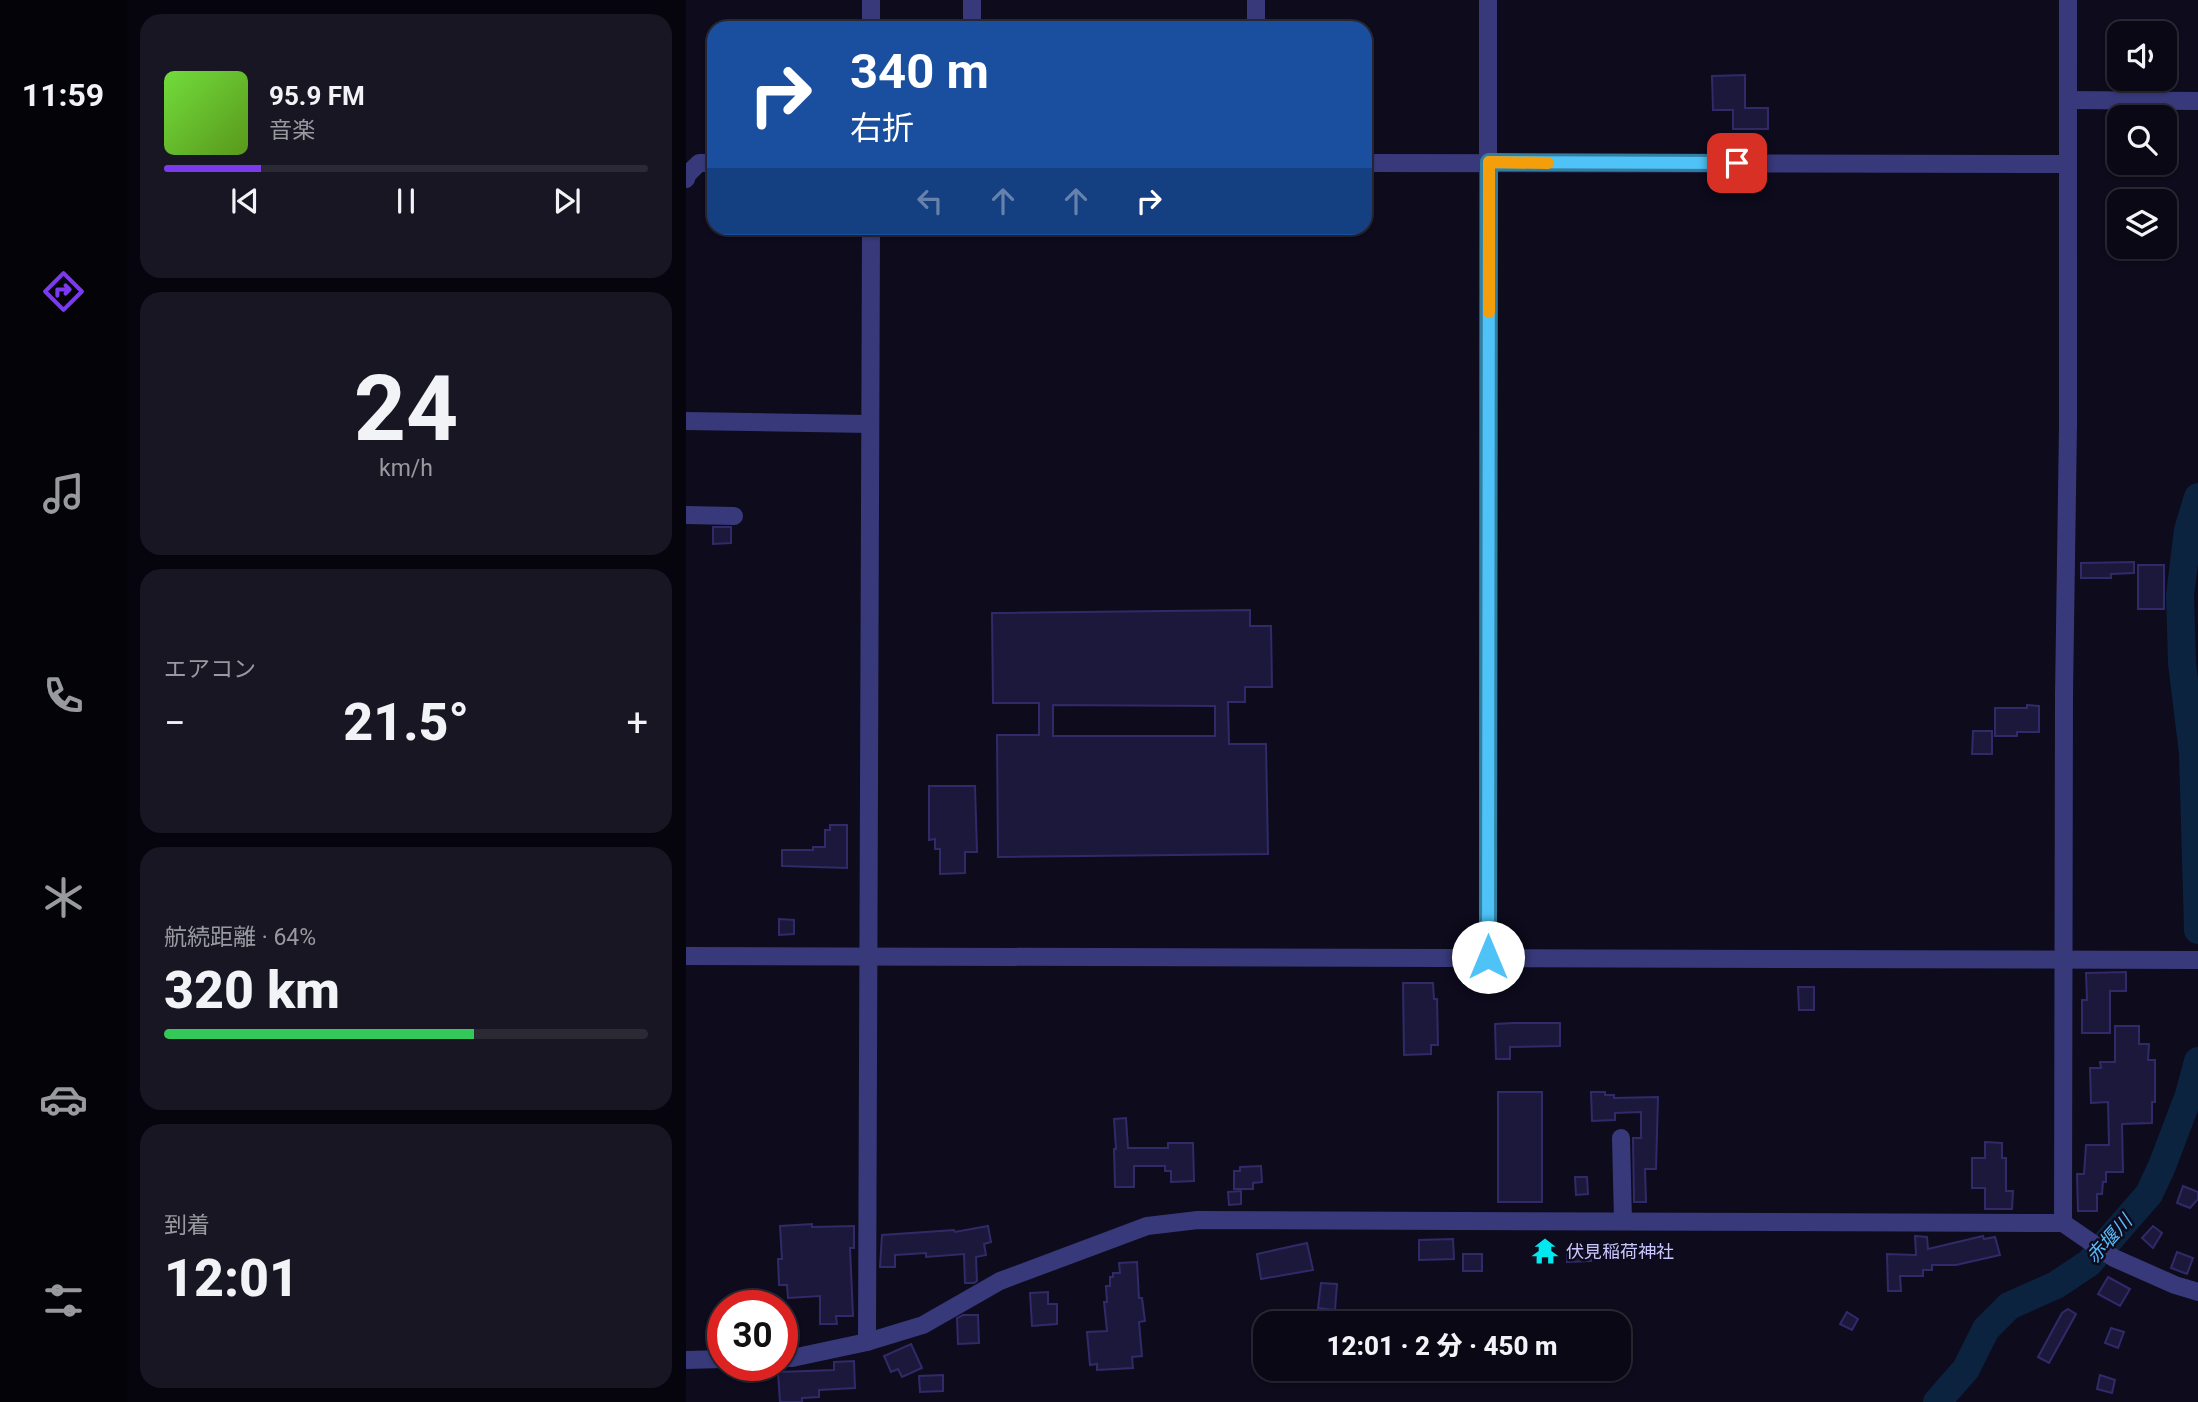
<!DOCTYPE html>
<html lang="ja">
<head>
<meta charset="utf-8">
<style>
	body { margin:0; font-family:Roboto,"Noto Sans JP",sans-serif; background:#181622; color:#f1f3f6; height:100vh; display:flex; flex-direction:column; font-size:26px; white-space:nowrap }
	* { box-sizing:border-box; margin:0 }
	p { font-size:23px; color:#999aa0 }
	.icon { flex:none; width:38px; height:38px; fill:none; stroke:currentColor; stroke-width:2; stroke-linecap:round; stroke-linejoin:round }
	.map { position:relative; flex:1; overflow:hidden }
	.panel { display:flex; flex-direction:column; gap:14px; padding:14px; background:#06040c; width:560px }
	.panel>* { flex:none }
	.hud { position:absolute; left:21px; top:21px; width:665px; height:214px; border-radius:21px; box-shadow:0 2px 5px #0004,0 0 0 2px #2a2934; background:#1a4fa0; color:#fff; overflow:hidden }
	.controls { position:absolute; left:1421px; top:21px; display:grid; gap:14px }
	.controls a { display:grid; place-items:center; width:70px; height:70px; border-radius:14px; background:#0a0815; box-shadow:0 2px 5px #0004,0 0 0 2px #2a2934; font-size:35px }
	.speed { position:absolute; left:21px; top:1290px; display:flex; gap:14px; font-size:35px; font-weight:700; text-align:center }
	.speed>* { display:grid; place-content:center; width:91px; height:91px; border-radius:50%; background:#0a0815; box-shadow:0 2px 5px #0004,0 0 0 2px #2a2934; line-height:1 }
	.speed .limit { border:10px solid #d22; background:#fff; color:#111 }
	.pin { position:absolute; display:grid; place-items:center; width:60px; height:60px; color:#fff; margin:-30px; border-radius:14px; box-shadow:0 4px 10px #0006 }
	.me { position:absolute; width:77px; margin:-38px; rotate:0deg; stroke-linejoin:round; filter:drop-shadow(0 0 5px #0008) }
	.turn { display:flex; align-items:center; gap:24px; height:147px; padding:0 28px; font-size:32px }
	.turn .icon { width:91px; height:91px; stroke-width:2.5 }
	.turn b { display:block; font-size:49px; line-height:60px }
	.lanes { display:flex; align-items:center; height:66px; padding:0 28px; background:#0003; justify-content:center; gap:35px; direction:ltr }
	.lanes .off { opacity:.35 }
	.big { font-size:52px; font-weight:800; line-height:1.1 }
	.panel .card { flex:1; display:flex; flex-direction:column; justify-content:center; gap:10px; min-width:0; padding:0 24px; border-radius:21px; background:#181622 }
	.panel .dial { align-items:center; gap:0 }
	.dial b { font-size:91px; line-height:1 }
	.song { display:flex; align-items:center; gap:21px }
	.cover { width:84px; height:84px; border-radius:10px; background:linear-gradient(135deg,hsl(100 70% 55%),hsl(90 70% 35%)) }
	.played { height:7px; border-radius:4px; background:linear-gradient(90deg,#7c3aed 20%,#2a2934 20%) }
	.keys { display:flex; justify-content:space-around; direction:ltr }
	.heat { display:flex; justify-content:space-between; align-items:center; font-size:38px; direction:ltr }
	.charge { height:10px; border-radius:5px; background:linear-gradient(90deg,#34c759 64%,#2a2934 0) }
	.trip { position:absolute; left:567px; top:1311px; width:378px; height:70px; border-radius:21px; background:#0a0815; box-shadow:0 2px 5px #0004,0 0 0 2px #2a2934; font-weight:800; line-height:70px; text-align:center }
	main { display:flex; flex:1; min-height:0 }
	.dock { display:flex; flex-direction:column; width:126px; justify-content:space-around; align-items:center; background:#040308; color:#999aa0 }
	.dock .icon { width:49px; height:49px }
	.dock .on { color:#7c3aed }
	.dock b { font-size:32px; color:#f1f3f6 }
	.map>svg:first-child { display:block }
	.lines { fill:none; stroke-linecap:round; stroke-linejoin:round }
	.river { stroke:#0c233f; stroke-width:28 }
	.building { fill:#1c183c; stroke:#312a68; stroke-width:2; fill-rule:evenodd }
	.minor { stroke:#37397a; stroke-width:18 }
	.tertiary { stroke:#37397a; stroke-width:18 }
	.route-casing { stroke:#337fa1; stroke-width:18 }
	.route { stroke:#4fc3f7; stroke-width:12 }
	.slow { stroke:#f59e0b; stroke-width:12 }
	.labels { text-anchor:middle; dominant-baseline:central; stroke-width:5; stroke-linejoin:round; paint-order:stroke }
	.poi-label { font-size:18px; fill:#c9c6fe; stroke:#0d0b1c; text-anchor:start }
	.water-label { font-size:19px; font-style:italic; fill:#56bcfd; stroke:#0d0b1c }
</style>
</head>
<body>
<main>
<nav class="dock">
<b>11:59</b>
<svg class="icon on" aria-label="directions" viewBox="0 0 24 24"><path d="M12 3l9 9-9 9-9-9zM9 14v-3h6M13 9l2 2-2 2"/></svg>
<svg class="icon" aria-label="music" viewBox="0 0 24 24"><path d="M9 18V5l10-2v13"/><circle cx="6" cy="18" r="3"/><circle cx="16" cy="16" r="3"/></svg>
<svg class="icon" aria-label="phone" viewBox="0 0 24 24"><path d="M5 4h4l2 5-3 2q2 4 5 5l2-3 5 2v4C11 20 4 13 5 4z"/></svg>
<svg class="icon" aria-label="climate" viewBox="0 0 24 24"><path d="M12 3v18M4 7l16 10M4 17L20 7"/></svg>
<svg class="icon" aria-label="car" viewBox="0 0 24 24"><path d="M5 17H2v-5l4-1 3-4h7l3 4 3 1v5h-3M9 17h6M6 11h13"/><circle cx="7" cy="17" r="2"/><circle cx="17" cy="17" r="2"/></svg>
<svg class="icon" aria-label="filters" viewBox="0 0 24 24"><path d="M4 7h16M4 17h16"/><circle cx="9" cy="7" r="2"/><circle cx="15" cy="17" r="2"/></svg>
</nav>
<section class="panel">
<div class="card">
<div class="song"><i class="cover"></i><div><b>95.9 FM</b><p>音楽</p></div></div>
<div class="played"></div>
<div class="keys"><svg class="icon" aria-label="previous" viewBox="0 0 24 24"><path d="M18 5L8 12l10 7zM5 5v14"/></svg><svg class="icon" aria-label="pause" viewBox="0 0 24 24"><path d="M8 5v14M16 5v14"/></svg><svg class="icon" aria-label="next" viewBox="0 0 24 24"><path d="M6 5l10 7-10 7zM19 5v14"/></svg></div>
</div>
<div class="card dial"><b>24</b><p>km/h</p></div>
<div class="card"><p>エアコン</p>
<div class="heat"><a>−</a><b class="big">21.5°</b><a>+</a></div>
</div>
<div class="card"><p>航続距離 · 64%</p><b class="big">320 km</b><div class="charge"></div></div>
<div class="card"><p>到着</p><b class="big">12:01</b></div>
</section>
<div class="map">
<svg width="1512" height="1402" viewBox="0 0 1512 1402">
	<rect width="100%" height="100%" fill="#0d0b1c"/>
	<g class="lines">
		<g class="river">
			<polyline points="1512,497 1502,530 1494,595 1496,663 1507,753 1512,930"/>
			<polyline points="1251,1402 1280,1369 1300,1329 1323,1306 1370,1285 1403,1263 1463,1194 1476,1166 1503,1095 1512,1061"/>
		</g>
	</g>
	<g class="building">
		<polygon points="1059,75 1059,108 1082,108 1082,129 1047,129 1047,110 1027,110 1026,76"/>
		<polygon points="27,527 45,527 45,543 27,544"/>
		<polygon points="1448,562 1448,573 1425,574 1425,578 1395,578 1395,563"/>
		<rect x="1452" y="565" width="26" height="44"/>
		<path d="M 564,610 L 564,626 L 585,626 L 586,687 L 559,687 L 559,702 L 542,702 L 543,744 L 580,744 L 582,854 L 312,857 L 311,735 L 353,735 L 353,703 L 307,703 L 306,613 ZM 367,705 L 529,706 L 529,736 L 367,736 Z"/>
		<polygon points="1341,705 1353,706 1353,732 1331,732 1331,736 1309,736 1309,708 1341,708"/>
		<polygon points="1287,731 1306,731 1306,754 1286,754"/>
		<polygon points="243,786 289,786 291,852 279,852 279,873 254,874 254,849 249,849 249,839 243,840"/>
		<polygon points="144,825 161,825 161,868 96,866 96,850 127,850 127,847 139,847 139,830 144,830"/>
		<polygon points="93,919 108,920 108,934 93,935"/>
		<polygon points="1440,972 1440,991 1424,991 1424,1033 1396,1033 1396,1000 1401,1000 1400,973"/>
		<polygon points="717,983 747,983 748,999 751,999 752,1045 745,1045 745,1054 718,1055"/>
		<polygon points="1112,987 1128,987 1128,1010 1113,1010"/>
		<polygon points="827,1023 874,1023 874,1046 824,1047 824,1059 810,1059 809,1024"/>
		<polygon points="1429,1026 1453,1026 1453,1044 1463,1044 1462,1060 1469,1060 1469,1102 1466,1102 1466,1123 1436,1124 1437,1172 1420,1172 1420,1182 1417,1182 1416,1194 1411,1194 1411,1211 1392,1211 1391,1174 1398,1174 1400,1145 1423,1145 1422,1102 1405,1103 1404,1068 1415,1068 1414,1062 1429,1062"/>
		<rect x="812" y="1092" width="44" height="110"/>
		<polygon points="905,1092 919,1092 919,1095 928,1095 928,1098 972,1097 970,1169 959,1169 960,1202 948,1202 947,1138 955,1138 955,1112 929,1113 929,1120 906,1121"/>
		<polygon points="440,1118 442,1148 482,1148 482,1143 507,1143 508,1181 485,1182 485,1171 479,1171 479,1166 448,1166 448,1187 429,1187 428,1149 430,1149 428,1119"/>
		<polygon points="1299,1142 1316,1143 1316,1158 1320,1158 1320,1191 1327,1191 1326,1209 1299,1209 1299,1188 1286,1188 1286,1158 1299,1158"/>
		<polygon points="575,1166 576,1182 567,1183 567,1189 548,1189 548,1171 554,1171 554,1167"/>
		<polygon points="889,1177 901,1177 902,1194 890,1195"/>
		<polygon points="1497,1186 1512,1192 1512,1199 1504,1208 1491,1203"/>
		<polygon points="555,1191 555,1204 543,1205 542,1192"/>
		<polygon points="126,1224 126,1227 168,1226 168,1248 164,1248 167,1316 150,1316 151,1324 134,1324 134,1296 102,1298 101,1285 93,1285 92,1259 96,1259 94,1226"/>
		<polygon points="302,1226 305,1242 298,1244 300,1255 290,1257 291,1281 288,1283 279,1283 278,1254 240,1257 240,1253 209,1255 209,1267 194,1267 196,1235 268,1230 269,1232"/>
		<polygon points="1467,1226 1476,1233 1467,1248 1456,1238"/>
		<polygon points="1229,1236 1241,1237 1242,1249 1297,1236 1298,1239 1309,1237 1314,1255 1270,1265 1246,1265 1246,1270 1237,1270 1237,1276 1214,1276 1215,1291 1202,1291 1201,1254 1230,1255"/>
		<polygon points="767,1239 768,1259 733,1260 733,1240"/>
		<polygon points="621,1243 627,1270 575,1279 571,1254"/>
		<polygon points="905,1246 905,1261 881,1262 881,1247"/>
		<polygon points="1491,1252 1507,1258 1501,1274 1485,1268"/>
		<rect x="777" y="1254" width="19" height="17"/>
		<polygon points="451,1262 453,1298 456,1298 459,1321 453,1322 456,1356 446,1357 447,1368 411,1370 411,1364 404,1365 401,1332 421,1331 418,1302 421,1302 420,1286 424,1286 424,1277 427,1277 427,1273 434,1273 433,1263"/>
		<polygon points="1422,1277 1444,1289 1434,1306 1412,1294"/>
		<polygon points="635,1283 651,1284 649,1310 632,1308"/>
		<polygon points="362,1292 362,1304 371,1304 371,1324 346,1326 344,1293"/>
		<polygon points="1382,1309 1390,1314 1363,1363 1352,1357 1376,1313"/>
		<polygon points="1161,1312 1172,1319 1166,1330 1154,1324"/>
		<polygon points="277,1315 292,1315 293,1343 272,1344 271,1318"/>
		<polygon points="1425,1328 1438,1332 1432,1348 1419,1343"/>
		<polygon points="225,1344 236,1368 216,1377 212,1369 205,1372 198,1356"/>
		<polygon points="168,1361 169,1388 133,1390 133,1397 116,1398 116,1402 94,1402 92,1372 148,1370 148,1362"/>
		<polygon points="257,1375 257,1391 234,1392 233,1376"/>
		<polygon points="1414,1375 1429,1380 1426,1393 1411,1389"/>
	</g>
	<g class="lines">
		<g class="minor">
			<polyline points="802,0 802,957"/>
			<polyline points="185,28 185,0"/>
			<polyline points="286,28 286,0"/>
			<polyline points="570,28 570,0"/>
			<polyline points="1382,100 1512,101"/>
			<polyline points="679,163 1381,164"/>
			<polyline points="0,179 1,175 13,163 28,163"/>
			<polyline points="0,421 183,424"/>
			<polyline points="0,515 48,516"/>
			<polyline points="935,1138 937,1221"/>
			<polyline points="1377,1223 1378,694 1382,426 1382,0"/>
			<polyline points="181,1342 185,228"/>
			<polyline points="96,1358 106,1358 181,1342 237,1325 314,1281 461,1226 512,1220 1377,1223 1428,1258 1489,1285 1512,1292"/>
			<polyline points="0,1360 37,1359"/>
		</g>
		<polyline class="tertiary" points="0,956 1512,960"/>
	</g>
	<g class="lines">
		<g class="route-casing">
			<polyline id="route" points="802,957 803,162 1051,163"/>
		</g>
		<use href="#route" class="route"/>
		<polyline class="slow" points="803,312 803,162 862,163"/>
	</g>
	<defs>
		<g id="temple-bare" transform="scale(2.1)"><path d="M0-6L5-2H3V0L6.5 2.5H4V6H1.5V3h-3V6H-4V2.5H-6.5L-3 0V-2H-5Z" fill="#03e8ee" stroke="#0d0b1c" stroke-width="2.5" paint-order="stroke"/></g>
	</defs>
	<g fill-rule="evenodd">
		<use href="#temple-bare" x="859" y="1251"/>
	</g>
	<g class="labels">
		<g class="poi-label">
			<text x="880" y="1251">伏見稲荷神社</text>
		</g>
		<g class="water-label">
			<text transform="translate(1423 1239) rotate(-48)">赤堰川</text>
		</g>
	</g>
</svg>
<div class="controls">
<a><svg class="icon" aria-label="sound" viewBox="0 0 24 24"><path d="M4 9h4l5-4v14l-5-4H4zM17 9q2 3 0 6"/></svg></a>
<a><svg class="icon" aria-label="search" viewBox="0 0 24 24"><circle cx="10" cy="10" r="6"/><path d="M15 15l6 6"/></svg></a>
<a><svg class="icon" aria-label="layers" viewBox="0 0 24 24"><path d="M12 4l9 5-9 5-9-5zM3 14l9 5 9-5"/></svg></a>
</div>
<div class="speed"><div class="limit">30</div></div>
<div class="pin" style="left:1051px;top:163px;background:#d93025"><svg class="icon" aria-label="arrive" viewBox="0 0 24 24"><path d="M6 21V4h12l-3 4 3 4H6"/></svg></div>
<svg class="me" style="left:802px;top:957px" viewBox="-20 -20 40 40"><circle r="19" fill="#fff"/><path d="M0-13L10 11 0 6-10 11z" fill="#4fc3f7"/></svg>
<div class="trip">12:01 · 2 分 · 450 m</div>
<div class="hud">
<div class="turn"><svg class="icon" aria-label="right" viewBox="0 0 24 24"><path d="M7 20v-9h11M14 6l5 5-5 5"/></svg><div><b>340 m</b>右折</div></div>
<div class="lanes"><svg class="icon off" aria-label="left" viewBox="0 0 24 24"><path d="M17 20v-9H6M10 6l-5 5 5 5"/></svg><svg class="icon off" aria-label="ahead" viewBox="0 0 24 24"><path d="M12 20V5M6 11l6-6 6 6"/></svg><svg class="icon off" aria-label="ahead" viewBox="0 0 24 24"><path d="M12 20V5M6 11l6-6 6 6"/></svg><svg class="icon" aria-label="right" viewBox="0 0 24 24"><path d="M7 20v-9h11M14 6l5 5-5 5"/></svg></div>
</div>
</div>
</main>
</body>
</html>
